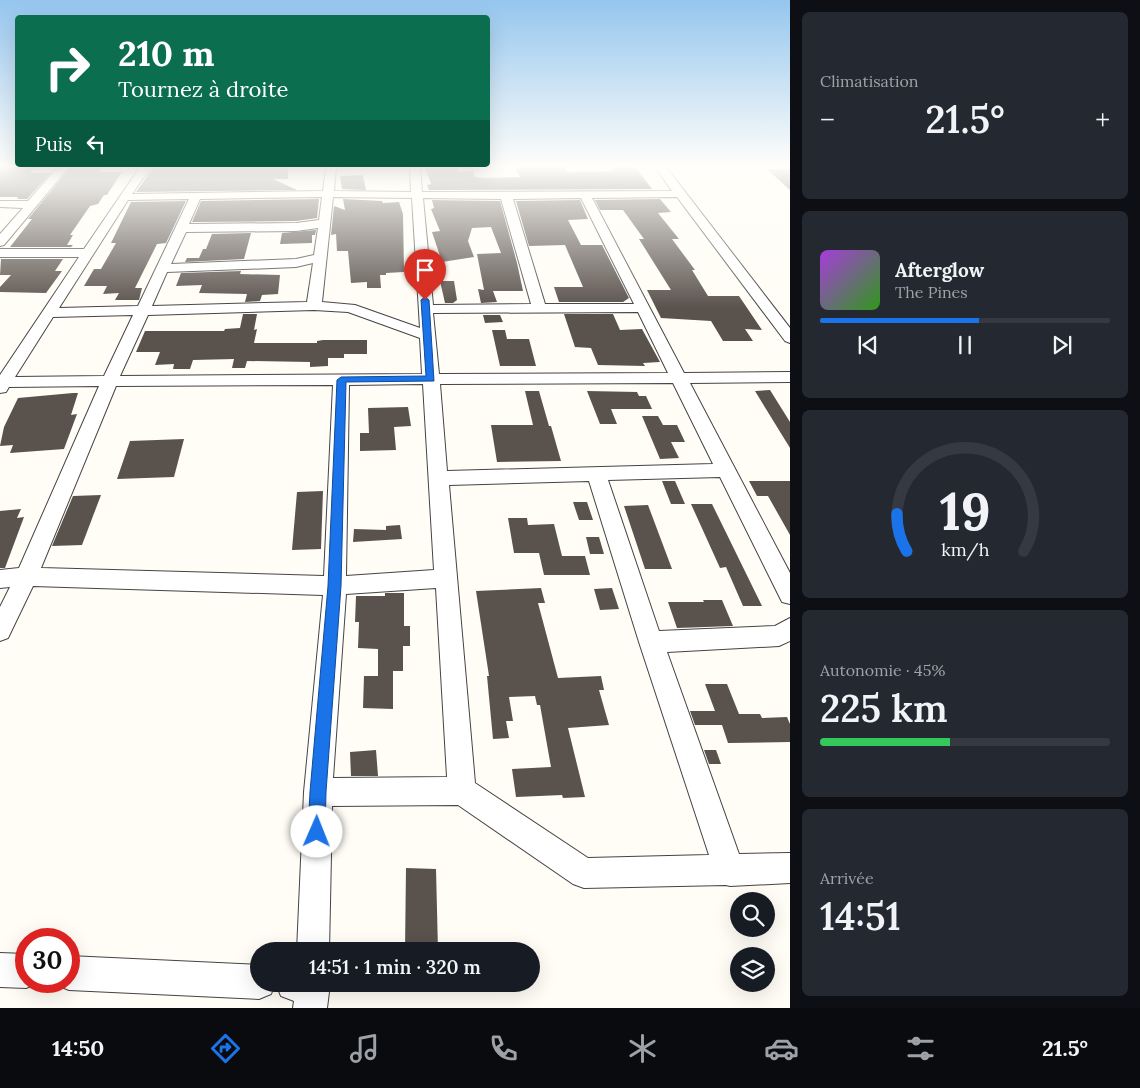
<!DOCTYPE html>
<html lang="fr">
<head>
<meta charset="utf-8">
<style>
	body { margin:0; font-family:Lora,serif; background:#242831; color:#f1f3f6; height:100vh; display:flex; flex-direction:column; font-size:19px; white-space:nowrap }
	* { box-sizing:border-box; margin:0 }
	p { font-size:16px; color:#9ea1a6 }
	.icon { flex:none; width:28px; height:28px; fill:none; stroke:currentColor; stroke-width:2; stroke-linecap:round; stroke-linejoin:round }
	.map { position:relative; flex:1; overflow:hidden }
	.sheet { display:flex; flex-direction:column; gap:12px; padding:12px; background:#0d0f14; width:350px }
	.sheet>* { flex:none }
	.banner { position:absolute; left:15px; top:15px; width:475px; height:152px; border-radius:5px; box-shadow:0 5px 20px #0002; background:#0b6e4f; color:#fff; overflow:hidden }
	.buttons { position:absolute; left:730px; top:892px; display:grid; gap:10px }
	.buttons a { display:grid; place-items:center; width:45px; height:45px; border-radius:50%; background:#171b24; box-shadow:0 5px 20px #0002; font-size:25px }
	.speed { position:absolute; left:15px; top:928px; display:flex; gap:10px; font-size:25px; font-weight:700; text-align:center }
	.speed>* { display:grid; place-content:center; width:65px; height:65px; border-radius:50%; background:#171b24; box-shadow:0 5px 20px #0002; line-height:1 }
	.speed .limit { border:8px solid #d22; background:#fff; color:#111 }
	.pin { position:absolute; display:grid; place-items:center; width:42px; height:42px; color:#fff; margin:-51px -21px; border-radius:50% 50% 50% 0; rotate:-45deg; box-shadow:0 0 5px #0007 }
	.pin .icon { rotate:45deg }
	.me { position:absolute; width:55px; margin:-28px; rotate:1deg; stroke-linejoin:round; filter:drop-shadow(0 0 4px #0008) }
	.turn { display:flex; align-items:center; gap:18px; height:105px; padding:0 20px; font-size:22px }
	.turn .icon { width:65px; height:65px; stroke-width:2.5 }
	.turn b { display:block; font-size:35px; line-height:42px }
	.then { display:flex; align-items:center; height:48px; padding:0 20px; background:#0003; gap:10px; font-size:19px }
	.big { font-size:38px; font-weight:600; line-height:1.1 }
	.sheet .widget { flex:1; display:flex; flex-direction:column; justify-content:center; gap:8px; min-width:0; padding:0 18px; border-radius:8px; background:#242831 }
	.sheet .dial { align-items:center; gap:0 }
	.dial svg { height:130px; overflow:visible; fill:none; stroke:#363941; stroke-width:7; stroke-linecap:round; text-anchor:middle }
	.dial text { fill:#f1f3f6; stroke:none }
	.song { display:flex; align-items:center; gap:15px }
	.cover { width:60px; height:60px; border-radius:8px; background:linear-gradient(135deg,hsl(280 70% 55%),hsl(110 70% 35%)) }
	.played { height:5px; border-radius:2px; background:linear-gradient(90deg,#1a73e8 55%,#363941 55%) }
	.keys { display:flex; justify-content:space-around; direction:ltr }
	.heat { display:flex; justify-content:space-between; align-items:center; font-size:28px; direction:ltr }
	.charge { height:8px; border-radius:4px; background:linear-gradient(90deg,#34c759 45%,#363941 0) }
	.trip { position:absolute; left:250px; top:942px; width:290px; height:50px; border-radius:25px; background:#171b24; box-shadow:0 5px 20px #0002; font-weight:600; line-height:50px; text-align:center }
	.tabs { display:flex; height:80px; justify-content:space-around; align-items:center; background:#090b0e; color:#9ea1a6 }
	.tabs .icon { width:35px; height:35px }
	.tabs .selected { color:#1a73e8 }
	.tabs b { font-size:22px; color:#f1f3f6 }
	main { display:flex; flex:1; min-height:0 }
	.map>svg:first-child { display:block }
	.building { fill:#5a524d }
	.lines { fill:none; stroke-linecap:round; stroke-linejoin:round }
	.minor-casing { stroke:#444; stroke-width:2 }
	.minor { fill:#fff; fill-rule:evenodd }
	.route { fill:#1a73e8; stroke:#114b97 }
</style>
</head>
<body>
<main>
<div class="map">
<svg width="790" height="1008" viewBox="0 0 790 1008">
	<rect width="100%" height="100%" fill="#fffdf5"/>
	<g class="building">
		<polygon points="0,167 35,167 30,173 51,173 27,199 17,199 18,197 0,197"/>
		<polygon points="102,167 99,172 122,172 107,195 104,195 98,204 90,206 70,235 73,235 67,245 73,245 71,247 10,247 32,219 28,219 70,168"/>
		<polygon points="154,167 288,167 288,179 273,179 297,190 136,192"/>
		<polygon points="425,167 457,167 458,172 473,171 475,177 486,178 520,177 515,167 566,167 566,172 614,171 611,167 635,167 652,189 429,190 427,185 431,184"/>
		<polygon points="767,169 790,169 790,190"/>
		<polygon points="363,175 366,190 342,189 340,176"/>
		<polygon points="319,199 317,218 296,221 192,222 201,201"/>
		<polygon points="343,199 382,201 383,203 399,202 403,214 404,272 386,273 386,275 380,275 381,288 367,288 367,282 351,283 348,251 337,251 336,234 331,235 334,206 345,210"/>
		<polygon points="660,199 671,212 658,213 679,239 672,239 695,270 692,270 708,296 739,296 762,330 745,329 753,341 723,341 711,321 661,318 647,290 671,290 639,239 644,239 623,210 600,210 595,200"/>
		<polygon points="432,200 500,201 517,263 523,291 493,291 497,302 481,303 478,289 484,290 477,254 501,253 491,227 472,228 468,241 474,257 442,262 432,232 440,231 431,209 434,208"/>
		<polygon points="580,200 588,219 568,220 581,245 602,245 629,298 623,302 559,302 554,287 583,287 565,245 529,246 516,201"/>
		<polygon points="186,201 166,243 157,244 135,288 142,288 139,300 115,300 119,293 103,294 107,286 84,286 94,269 101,269 116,243 111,243 131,202"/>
		<polygon points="316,230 315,235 312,235 312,243 280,244 282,233"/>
		<polygon points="251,233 244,259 185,262 187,258 199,258 203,249 206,249 212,234"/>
		<polygon points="1,259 63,259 55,271 62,271 46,293 0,292 0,287 11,275 0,275"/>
		<polygon points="241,271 240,274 280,275 278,294 262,295 260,301 245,302 247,294 199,293 202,285 176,286 181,273"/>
		<polygon points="440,281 454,281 457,300 453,303 445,303"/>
		<polygon points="243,314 257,314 254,330 257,329 254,343 317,343 317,341 323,340 367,340 367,354 344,354 344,358 328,358 328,366 310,367 310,362 247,361 245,368 232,368 234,359 193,360 190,369 173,369 174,364 155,365 160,352 136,352 145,331 224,331 225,329 240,328"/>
		<polygon points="564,314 613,314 620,330 642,329 660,362 643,363 645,366 598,365 591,348 575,347"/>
		<polygon points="483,315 500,315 503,322 485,323"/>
		<polygon points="492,330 505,330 507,339 529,339 536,366 500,366"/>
		<polygon points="770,390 790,422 790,448 755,391"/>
		<polygon points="525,391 539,391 549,426 551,426 561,461 497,462 491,425 533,425"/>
		<polygon points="587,391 637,392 639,396 646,396 652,409 611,409 617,424 600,424"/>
		<polygon points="73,393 78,393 71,415 77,414 64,449 10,453 13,445 0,446 4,427 18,398"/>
		<polygon points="408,407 411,426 394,427 396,450 360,451 360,433 369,433 368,408"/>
		<polygon points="642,416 658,416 663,425 677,425 685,442 671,442 679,458 660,459"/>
		<polygon points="184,439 174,477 117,479 130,441"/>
		<polygon points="662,481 675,481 685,504 671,504"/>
		<polygon points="749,481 790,481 790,535 768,496 757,496"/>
		<polygon points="323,491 321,549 292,550 297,492"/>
		<polygon points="101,495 82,545 52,546 73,496"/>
		<polygon points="573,502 587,502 593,520 579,520"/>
		<polygon points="691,504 712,504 762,606 743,606 726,567 720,568"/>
		<polygon points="648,505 672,569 645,569 624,506"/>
		<polygon points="21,509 17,518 24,517 5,568 0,568 0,511"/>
		<polygon points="508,518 527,518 528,525 554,524 562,556 585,556 590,575 544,575 539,553 514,553"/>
		<polygon points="400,525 402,539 353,542 354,529 386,530 386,526"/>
		<polygon points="586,537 599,537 604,554 590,554"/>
		<polygon points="541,588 545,603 538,603 558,678 601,676 604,690 599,690 609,725 568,728 585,797 563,798 562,795 516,797 512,769 551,767 540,705 537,705 535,696 509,697 513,721 506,721 509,738 493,739 487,676 489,676 476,591"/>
		<polygon points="612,588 619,609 600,610 594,589"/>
		<polygon points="385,593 404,593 404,626 410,626 410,646 403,646 403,671 393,671 393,709 363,708 364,676 378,676 378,649 358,648 359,622 355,622 356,596 385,596"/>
		<polygon points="703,600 722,600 733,626 677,628 668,602 704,602"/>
		<polygon points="705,684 727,684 739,714 760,714 762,718 787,717 790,724 790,742 728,743 722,725 695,725 690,711 715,711"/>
		<polygon points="376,750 378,776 351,776 350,752"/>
		<polygon points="704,750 716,750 721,764 709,764"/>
		<polygon points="406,868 436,869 438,951 405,951"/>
	</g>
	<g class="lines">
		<g class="minor-casing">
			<g id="minor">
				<polygon points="58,167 69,167 4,245 0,246 0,234 23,208 0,207 0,201 28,201"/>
				<path d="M 140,167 L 151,167 L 132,194 L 323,191 L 326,167 L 336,167 L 334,191 L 411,192 L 410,167 L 420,167 L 422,192 L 672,191 L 655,167 L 666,167 L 790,328 L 790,343 L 785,341 L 677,197 L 592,198 L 684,373 L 790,372 L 790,382 L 690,383 L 790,573 L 790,604 L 782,602 L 720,477 L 608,480 L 659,631 L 775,626 L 790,618 L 790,641 L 779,646 L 667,652 L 739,854 L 790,853 L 790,883 L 730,886 L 726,885 L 584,888 L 573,884 L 458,805 L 332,806 L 329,951 L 297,951 L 304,792 L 323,595 L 33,586 L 8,638 L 0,641 L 0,607 L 10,587 L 0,588 L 0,570 L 19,568 L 99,386 L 9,387 L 6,392 L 0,393 L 0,375 L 79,257 L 0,257 L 0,249 L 84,249 ZM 322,197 L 319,220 L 296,223 L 189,224 L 200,199 ZM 333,197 L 412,198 L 420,328 L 355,305 L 322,302 ZM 423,198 L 501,199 L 531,304 L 433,305 ZM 581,198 L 634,304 L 545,304 L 513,199 ZM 189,199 L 138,306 L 59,308 L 128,200 ZM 318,228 L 314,255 L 296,259 L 171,264 L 186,232 L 296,231 ZM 313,263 L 307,302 L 152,306 L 167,272 L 296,267 ZM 314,310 L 348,312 L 420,338 L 422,374 L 120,376 L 148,315 ZM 638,312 L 668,373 L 439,374 L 433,313 ZM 133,315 L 104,376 L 15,377 L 53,317 ZM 673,383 L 713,464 L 447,471 L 440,384 ZM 423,384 L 434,570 L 346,576 L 349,385 ZM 333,385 L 324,576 L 41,568 L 116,386 ZM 589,481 L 639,642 L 709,855 L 588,858 L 475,783 L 449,485 ZM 436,588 L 447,777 L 333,778 L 346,594 Z"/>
				<polygon points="0,953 26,954 26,981 38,981 38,983 26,988 0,987"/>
				<polygon points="69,956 259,965 259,984 275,984 271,994 259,999 69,990 57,985 56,981 69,981"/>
				<polygon points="276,984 330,984 327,1008 293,1008 294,1001 281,996"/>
			</g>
		</g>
		<use href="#minor" class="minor"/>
	</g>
	<linearGradient id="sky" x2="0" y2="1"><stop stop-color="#95c6ee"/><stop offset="0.54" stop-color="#fffefa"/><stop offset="1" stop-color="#fffefa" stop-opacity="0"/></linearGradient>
	<rect width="790" height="308" fill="url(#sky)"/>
	<polygon class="route" points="425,297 429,300 434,381 346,382 341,586 326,792 325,832 323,838 317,840 311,838 308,832 310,792 328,586 337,380 341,377 426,376 421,300"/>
</svg>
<div class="buttons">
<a><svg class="icon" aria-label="search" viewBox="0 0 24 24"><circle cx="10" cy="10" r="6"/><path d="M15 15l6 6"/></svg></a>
<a><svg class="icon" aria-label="layers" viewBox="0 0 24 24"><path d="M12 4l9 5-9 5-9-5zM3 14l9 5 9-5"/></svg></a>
</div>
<div class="speed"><div class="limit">30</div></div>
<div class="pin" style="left:425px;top:300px;background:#d93025"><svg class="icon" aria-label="arrive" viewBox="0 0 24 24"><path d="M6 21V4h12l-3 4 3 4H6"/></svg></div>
<svg class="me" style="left:317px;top:832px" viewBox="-20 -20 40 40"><circle r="19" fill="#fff"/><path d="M0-13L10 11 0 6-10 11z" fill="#1a73e8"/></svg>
<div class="trip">14:51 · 1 min · 320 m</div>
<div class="banner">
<div class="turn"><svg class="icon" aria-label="right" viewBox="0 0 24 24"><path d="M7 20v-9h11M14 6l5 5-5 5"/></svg><div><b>210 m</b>Tournez à droite</div></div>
<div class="then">Puis<svg class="icon" aria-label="left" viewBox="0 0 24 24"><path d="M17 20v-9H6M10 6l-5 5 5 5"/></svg></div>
</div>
</div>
<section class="sheet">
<div class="widget"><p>Climatisation</p>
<div class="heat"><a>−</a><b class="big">21.5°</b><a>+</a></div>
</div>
<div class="widget">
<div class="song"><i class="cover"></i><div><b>Afterglow</b><p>The Pines</p></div></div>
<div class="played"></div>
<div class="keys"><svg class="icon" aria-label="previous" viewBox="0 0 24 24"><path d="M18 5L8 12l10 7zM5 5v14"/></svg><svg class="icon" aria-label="pause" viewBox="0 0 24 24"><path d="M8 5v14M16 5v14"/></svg><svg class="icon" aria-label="next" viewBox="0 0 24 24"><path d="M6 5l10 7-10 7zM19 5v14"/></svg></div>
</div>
<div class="widget dial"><svg viewBox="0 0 100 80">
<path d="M14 69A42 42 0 1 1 86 69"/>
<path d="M14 69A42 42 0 0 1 8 46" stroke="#1a73e8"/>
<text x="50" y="56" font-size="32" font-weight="700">19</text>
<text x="50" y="72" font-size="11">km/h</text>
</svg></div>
<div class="widget"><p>Autonomie · 45%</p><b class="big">225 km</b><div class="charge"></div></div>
<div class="widget"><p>Arrivée</p><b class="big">14:51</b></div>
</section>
</main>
<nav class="tabs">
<b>14:50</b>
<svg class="icon selected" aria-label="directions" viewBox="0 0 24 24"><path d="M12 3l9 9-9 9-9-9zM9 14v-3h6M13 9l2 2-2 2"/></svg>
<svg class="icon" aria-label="music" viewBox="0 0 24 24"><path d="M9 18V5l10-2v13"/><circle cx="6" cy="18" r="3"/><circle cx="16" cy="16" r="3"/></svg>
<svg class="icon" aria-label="phone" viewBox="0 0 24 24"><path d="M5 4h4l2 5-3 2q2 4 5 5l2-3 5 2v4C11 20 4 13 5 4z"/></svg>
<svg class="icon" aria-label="climate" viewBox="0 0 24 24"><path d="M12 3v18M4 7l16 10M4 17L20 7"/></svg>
<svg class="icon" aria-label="car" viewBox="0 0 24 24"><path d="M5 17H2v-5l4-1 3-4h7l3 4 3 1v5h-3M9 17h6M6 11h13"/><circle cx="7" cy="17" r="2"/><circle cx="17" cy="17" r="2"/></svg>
<svg class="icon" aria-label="filters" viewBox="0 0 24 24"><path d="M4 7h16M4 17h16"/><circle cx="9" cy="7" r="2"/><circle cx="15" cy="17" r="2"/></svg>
<b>21.5°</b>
</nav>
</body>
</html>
